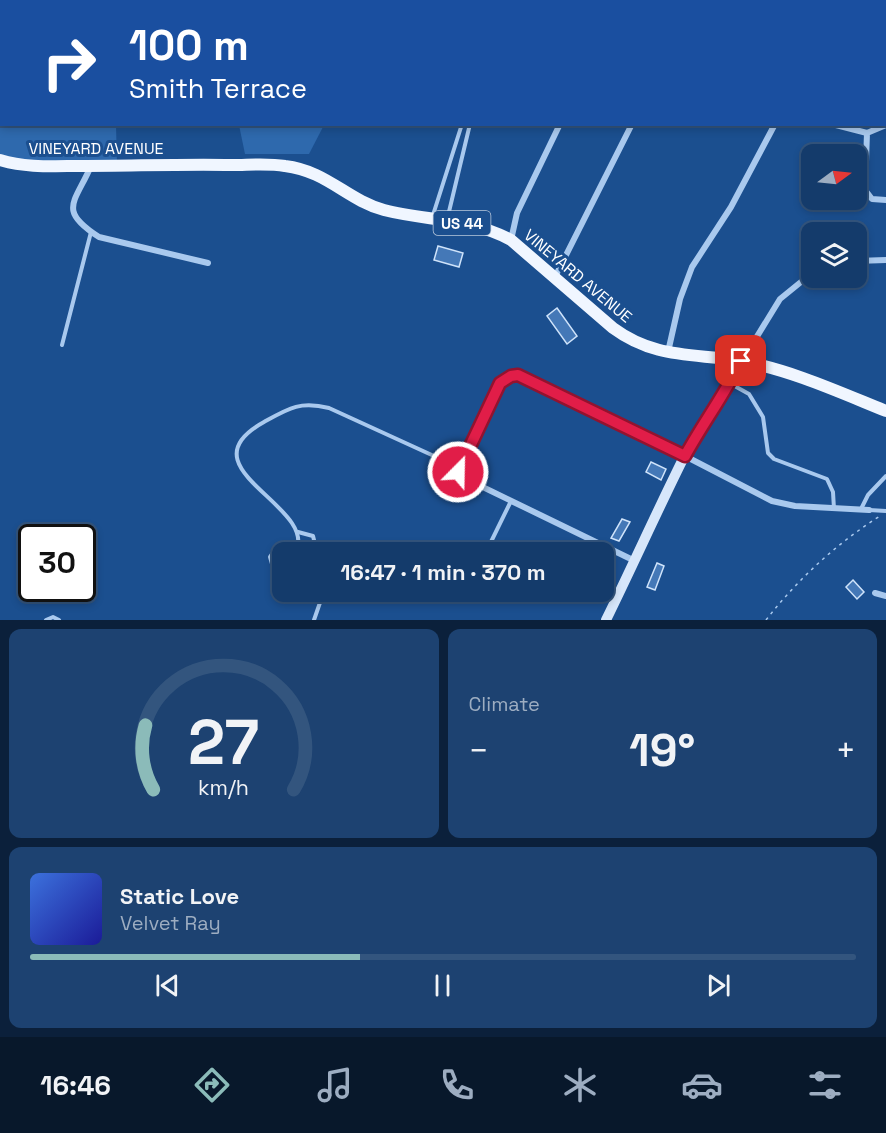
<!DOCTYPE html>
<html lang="en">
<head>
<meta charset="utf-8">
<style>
	body { margin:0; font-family:"Space Grotesk",sans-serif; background:#1d4271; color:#f1f3f6; height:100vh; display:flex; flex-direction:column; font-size:22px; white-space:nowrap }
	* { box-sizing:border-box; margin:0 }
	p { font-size:20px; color:#9dadc1 }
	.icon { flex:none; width:33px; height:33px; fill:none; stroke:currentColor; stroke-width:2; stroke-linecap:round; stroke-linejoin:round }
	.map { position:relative; height:620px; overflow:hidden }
	.sheet { display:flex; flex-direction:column; gap:9px; padding:9px; background:#0b203b; flex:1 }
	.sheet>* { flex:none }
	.banner { position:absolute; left:0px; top:0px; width:886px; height:126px; box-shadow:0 3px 9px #0003,0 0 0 2px #33557e; background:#1a4fa0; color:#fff; overflow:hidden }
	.needle { width:39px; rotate:75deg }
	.buttons { position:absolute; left:801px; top:144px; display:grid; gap:12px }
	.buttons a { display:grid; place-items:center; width:66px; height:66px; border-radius:12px; background:#143b6b; box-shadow:0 3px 9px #0003,0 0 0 2px #33557e; font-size:30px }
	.speed { position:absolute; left:18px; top:524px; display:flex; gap:12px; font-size:30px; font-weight:700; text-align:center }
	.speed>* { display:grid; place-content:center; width:78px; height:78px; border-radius:50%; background:#143b6b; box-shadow:0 3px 9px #0003,0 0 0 2px #33557e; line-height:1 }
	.speed .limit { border:3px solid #111; border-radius:9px; background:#fff; color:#111 }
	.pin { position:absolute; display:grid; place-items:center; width:51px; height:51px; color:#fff; margin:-26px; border-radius:12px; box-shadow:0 3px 9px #0006 }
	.me { position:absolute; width:66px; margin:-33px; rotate:23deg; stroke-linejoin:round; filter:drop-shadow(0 0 4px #0008) }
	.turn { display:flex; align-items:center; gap:21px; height:126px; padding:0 30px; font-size:27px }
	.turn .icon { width:78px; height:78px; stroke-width:2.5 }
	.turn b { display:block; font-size:42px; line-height:51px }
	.big { font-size:45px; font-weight:700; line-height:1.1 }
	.sheet .widget { flex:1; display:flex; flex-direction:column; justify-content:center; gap:9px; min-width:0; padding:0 21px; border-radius:12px; background:#1d4271 }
	.sheet .dial { align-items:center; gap:0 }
	.dial svg { height:156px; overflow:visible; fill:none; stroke:#33557e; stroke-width:7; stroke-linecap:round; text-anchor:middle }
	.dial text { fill:#f1f3f6; stroke:none }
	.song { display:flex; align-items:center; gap:18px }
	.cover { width:72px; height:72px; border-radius:9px; background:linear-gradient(135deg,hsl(220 70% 55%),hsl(240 70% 35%)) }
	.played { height:6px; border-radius:3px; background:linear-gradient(90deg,#8bbbb9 40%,#33557e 40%) }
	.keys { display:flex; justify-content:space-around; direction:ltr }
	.heat { display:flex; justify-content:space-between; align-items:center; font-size:33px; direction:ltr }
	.sheet .tiles { flex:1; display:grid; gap:9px; grid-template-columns:1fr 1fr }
	.widget:last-child { grid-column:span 2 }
	.trip { position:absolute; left:272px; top:542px; width:342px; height:60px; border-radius:12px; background:#143b6b; box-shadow:0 3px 9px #0003,0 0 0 2px #33557e; font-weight:700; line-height:60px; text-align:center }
	.dock { display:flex; height:96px; justify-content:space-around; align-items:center; background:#08182b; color:#9dadc1 }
	.dock .icon { width:42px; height:42px }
	.dock .selected { color:#8bbbb9 }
	.dock b { font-size:27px; color:#f1f3f6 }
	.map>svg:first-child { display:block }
	.green { fill:#2e69ad }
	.building { fill:#4478b7; stroke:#cfe3fa; stroke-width:1.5 }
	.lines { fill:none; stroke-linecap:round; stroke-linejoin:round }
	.path { stroke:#a9c9ee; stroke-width:1.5; stroke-dasharray:3 4.5; stroke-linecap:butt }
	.lane { stroke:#a9c9ee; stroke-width:4 }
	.street { stroke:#a9c9ee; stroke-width:6 }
	.secondary { stroke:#d6e6fa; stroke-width:10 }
	.primary { stroke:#f0f6ff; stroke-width:12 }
	.route-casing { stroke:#92132f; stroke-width:15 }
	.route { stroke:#e11d48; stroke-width:10 }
	.labels { text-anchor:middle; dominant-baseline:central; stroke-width:6; stroke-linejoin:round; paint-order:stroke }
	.shield { fill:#1b4f8f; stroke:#bbcadd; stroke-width:1.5 }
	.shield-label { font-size:15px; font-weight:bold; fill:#fff }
	.street-label { font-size:16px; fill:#fff; stroke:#1b4f8f }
</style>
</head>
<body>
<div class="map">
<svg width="886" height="620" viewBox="0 0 886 620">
	<rect width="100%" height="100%" fill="#1b4f8f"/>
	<g class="green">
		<polygon points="0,0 104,0 2,2 2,124 116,125 117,165 0,160"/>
		<polygon points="132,0 386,0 132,1"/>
		<polygon points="239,125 239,124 324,125 309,154 245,154"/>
	</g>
	<g class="building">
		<polygon points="438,246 463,253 459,267 434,260"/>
		<polygon points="557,308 577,336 567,344 547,316"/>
		<polygon points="651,462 666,469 661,480 646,472"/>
		<polygon points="622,519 630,522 619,541 611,538"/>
		<polygon points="657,563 664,566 655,590 647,587"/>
		<polygon points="853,580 864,592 857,599 846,587"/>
	</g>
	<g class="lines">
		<path class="path" d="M 766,620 C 798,579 836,544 880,516"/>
		<g class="lane">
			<polyline points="482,0 482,2"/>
			<polyline points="6,2 7,0"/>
			<polyline points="92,2 92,0"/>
			<polyline points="0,87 2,84"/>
			<polyline points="0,101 2,100"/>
			<polyline points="433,215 462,124"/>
			<polyline points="447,220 470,124"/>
			<polyline points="62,345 91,232"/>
			<polyline points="731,384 749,394 763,417 768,453 774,459 827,479 833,492 834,509"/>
			<polyline points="861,509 868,495 886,476"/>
			<polyline points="869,510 886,511"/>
			<polyline points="298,532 313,536 317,552"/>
			<path d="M 296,552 C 318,505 180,468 264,422 C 289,408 300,401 329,408 L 458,467"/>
			<polyline points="486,552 511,501"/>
			<path d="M 282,565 L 278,567 L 272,564 L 270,557 C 277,544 288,550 299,544"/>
			<polyline points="46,620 53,617 59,620"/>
			<polyline points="314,620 324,591"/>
		</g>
		<g class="street">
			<polyline points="616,2 617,0"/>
			<polyline points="694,2 695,0"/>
			<polyline points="835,2 836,0"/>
			<polyline points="832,124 867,133"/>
			<polyline points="886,125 867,133 865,190 872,199 886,200"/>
			<path d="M 91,166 C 75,203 57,210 99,237 L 208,263"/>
			<polyline points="511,240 517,213 560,124"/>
			<polyline points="856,261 886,260"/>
			<polyline points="555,277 632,124"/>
			<polyline points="668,352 680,299 692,267 731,207 775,124"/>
			<polyline points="742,361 780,299 812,273"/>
			<polyline points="635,561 460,476 458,469 503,379 518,375 685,456 772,501 795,506 869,510"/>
			<polyline points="875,593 886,596"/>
		</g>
		<path class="secondary" d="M 606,620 C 633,565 658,509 685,455 C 702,422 725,394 741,361"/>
		<path class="primary" d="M 0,160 C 26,168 54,166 81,166 C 131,166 181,164 231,165 C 249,165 268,163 285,166 C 327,171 347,200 384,210 C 427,221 471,218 511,240 L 613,328 C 655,359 693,353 741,361 C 791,370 839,392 886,411"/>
	</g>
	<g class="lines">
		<g class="route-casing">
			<path id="route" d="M 458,472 L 500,383 L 511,376 L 518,375 L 685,456 C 703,423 725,394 741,361"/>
		</g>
		<use href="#route" class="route"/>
	</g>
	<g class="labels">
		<rect class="shield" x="433.5" y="211" width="57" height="24" rx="4.5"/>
		<g class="shield-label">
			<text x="462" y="223">US 44</text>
		</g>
		<g class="street-label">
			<text x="96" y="148">VINEYARD AVENUE</text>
			<text transform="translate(578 276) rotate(40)">VINEYARD AVENUE</text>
		</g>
	</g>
</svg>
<div class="buttons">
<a><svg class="needle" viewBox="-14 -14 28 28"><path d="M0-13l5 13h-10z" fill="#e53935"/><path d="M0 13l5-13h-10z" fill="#9dadc1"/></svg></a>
<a><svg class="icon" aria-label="layers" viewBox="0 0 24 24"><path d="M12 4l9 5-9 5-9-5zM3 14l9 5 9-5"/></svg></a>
</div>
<div class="speed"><div class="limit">30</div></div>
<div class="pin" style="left:741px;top:361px;background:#d93025"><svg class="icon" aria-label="arrive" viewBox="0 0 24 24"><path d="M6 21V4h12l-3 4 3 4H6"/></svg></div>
<svg class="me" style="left:458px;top:472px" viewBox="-20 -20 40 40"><circle r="17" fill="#e11d48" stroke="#fff" stroke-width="3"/><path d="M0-11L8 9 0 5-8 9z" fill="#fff"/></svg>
<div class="trip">16:47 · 1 min · 370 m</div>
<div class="banner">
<div class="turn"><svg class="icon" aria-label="right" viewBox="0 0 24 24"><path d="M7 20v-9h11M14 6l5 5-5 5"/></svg><div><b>100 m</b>Smith Terrace</div></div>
</div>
</div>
<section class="sheet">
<div class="tiles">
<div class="widget dial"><svg viewBox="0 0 100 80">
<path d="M14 69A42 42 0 1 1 86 69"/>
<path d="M14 69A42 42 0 0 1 10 36" stroke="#8bbbb9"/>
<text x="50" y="56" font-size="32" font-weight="700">27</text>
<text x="50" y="72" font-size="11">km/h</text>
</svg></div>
<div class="widget"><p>Climate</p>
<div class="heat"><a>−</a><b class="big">19°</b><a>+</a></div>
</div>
<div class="widget">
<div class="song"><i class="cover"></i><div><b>Static Love</b><p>Velvet Ray</p></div></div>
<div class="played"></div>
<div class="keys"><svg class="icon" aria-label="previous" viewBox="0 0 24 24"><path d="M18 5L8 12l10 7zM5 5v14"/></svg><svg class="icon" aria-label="pause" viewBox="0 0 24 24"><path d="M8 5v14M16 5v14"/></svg><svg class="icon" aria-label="next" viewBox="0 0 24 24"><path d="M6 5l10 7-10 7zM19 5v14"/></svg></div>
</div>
</div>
</section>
<nav class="dock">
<b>16:46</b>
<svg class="icon selected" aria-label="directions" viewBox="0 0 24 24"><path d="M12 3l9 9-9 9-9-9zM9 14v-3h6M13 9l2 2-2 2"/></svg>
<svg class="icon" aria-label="music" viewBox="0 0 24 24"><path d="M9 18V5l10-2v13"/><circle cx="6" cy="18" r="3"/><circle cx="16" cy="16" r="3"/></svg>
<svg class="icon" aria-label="phone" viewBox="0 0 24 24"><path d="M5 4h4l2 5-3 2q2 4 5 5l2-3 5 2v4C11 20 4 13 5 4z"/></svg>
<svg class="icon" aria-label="climate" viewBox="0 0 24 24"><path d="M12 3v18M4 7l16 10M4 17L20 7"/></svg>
<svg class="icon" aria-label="car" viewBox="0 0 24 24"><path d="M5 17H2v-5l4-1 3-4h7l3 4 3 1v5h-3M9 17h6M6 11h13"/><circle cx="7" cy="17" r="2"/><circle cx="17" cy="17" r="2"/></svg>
<svg class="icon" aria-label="filters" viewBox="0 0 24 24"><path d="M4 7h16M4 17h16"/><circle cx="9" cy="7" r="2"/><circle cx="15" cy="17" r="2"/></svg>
</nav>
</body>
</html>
